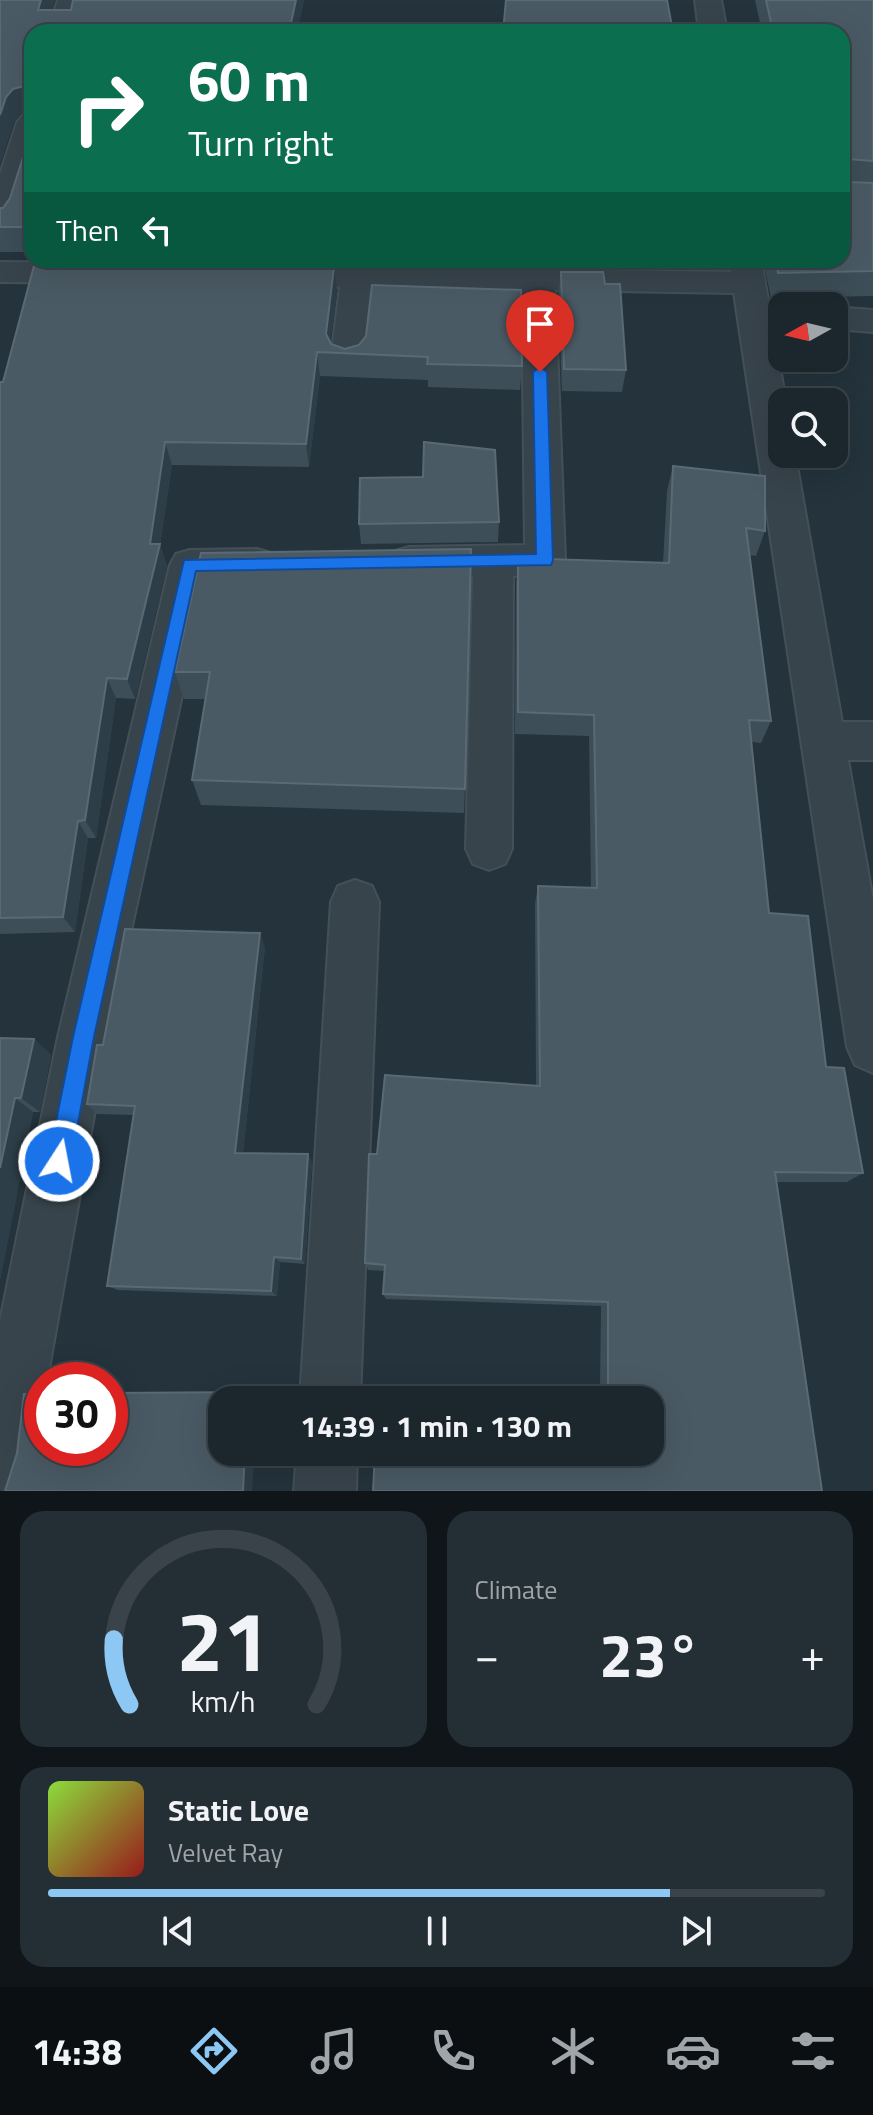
<!DOCTYPE html>
<html lang="en">
<head>
<meta charset="utf-8">
<style>
	body { margin:0; font-family:"Titillium Web",sans-serif; background:#242e35; color:#f1f3f6; height:100vh; display:flex; flex-direction:column; font-size:30px; white-space:nowrap }
	* { box-sizing:border-box; margin:0 }
	p { font-size:26px; color:#a0a5aa }
	.icon { flex:none; width:44px; height:44px; fill:none; stroke:currentColor; stroke-width:2; stroke-linecap:round; stroke-linejoin:round }
	.map { position:relative; height:1491px; overflow:hidden }
	.panel { display:flex; flex-direction:column; gap:20px; padding:20px; background:#0f1519; flex:1 }
	.panel>* { flex:none }
	.banner { position:absolute; left:24px; top:24px; width:826px; height:244px; border-radius:24px; box-shadow:0 8px 32px #0002,0 0 0 2px #394349; background:#0b6e4f; color:#fff; overflow:hidden }
	.needle { width:52px; rotate:262deg }
	.controls { position:absolute; left:768px; top:292px; display:grid; gap:16px }
	.controls a { display:grid; place-items:center; width:80px; height:80px; border-radius:16px; background:#1b262d; box-shadow:0 8px 32px #0002,0 0 0 2px #394349; font-size:40px }
	.speed { position:absolute; left:24px; top:1362px; display:flex; gap:16px; font-size:40px; font-weight:700; text-align:center }
	.speed>* { display:grid; place-content:center; width:104px; height:104px; border-radius:50%; background:#1b262d; box-shadow:0 8px 32px #0002,0 0 0 2px #394349; line-height:1 }
	.speed .limit { border:12px solid #d22; background:#fff; color:#111 }
	.pin { position:absolute; display:grid; place-items:center; width:68px; height:68px; color:#fff; margin:-82px -34px; border-radius:50% 50% 50% 0; rotate:-45deg; box-shadow:0 0 8px #0007 }
	.pin .icon { rotate:45deg }
	.me { position:absolute; width:88px; margin:-44px; rotate:11deg; stroke-linejoin:round; filter:drop-shadow(0 0 6px #0008) }
	.turn { display:flex; align-items:center; gap:28px; height:168px; padding:0 32px; font-size:36px }
	.turn .icon { width:104px; height:104px; stroke-width:2.5 }
	.turn b { display:block; font-size:56px; line-height:68px }
	.then { display:flex; align-items:center; height:76px; padding:0 32px; background:#0003; gap:16px; font-size:30px }
	.big { font-size:60px; font-weight:700; line-height:1.1 }
	.panel .widget { flex:1; display:flex; flex-direction:column; justify-content:center; gap:12px; min-width:0; padding:0 28px; border-radius:24px; background:#242e35 }
	.panel .dial { align-items:center; gap:0 }
	.dial svg { height:208px; overflow:visible; fill:none; stroke:#394349; stroke-width:7; stroke-linecap:round; text-anchor:middle }
	.dial text { fill:#f1f3f6; stroke:none }
	.song { display:flex; align-items:center; gap:24px }
	.cover { width:96px; height:96px; border-radius:12px; background:linear-gradient(135deg,hsl(90 70% 55%),hsl(0 70% 35%)) }
	.played { height:8px; border-radius:4px; background:linear-gradient(90deg,#8dc7f3 80%,#394349 80%) }
	.keys { display:flex; justify-content:space-around; direction:ltr }
	.heat { display:flex; justify-content:space-between; align-items:center; font-size:44px; direction:ltr }
	.panel .tiles { flex:1; display:grid; gap:20px; grid-template-columns:1fr 1fr }
	.widget:last-child { grid-column:span 2 }
	.trip { position:absolute; left:208px; top:1386px; width:456px; height:80px; border-radius:24px; background:#1b262d; box-shadow:0 8px 32px #0002,0 0 0 2px #394349; font-weight:700; line-height:80px; text-align:center }
	.tabs { display:flex; height:128px; justify-content:space-around; align-items:center; background:#0b0f12; color:#a0a5aa }
	.tabs .icon { width:56px; height:56px }
	.tabs .current { color:#8dc7f3 }
	.tabs b { font-size:36px; color:#f1f3f6 }
	.map>svg:first-child { display:block }
	.lines { fill:none; stroke-linecap:round; stroke-linejoin:round }
	.street-casing { stroke:#445058; stroke-width:4 }
	.street { fill:#38444c; fill-rule:evenodd }
	.wall { fill:#3d4e58 }
	.shaded-wall { fill:#2e3e48 }
	.building { fill:#4a5a64; stroke:#5a6a74; stroke-width:2 }
	.route { fill:#1a73e8; stroke:#114b97; stroke-width:2 }
</style>
</head>
<body>
<div class="map">
<svg width="873" height="1491" viewBox="0 0 873 1491">
	<rect width="100%" height="100%" fill="#24333c"/>
	<g class="lines">
		<g class="street-casing">
			<g id="street">
				<polygon points="58,0 84,0 75,32 47,32"/>
				<polygon points="695,0 721,0 727,32 699,32"/>
				<polygon points="32,113 32,169 16,222 11,229 0,232 0,174 17,122 22,116"/>
				<polygon points="729,260 761,260 786,402 782,402 782,454 795,454 842,722 873,722 873,760 848,760 873,900 873,1073 855,1065 847,1047 734,293 555,290 565,560 559,571 545,575 513,576 512,849 505,864 489,870 473,864 466,849 473,576 409,577 395,573 389,562 395,551 409,547 525,545 522,290 373,287 365,358 360,366 348,370 336,366 331,358 340,287 274,285 262,282 258,275 262,268 274,265 731,272"/>
				<polygon points="0,262 94,263 106,266 110,273 106,280 94,283 0,282"/>
				<polygon points="834,307 873,310 873,332 834,329"/>
				<path d="M 257,549 L 271,553 L 277,564 L 271,575 L 257,579 L 207,580 L 108,1037 L 47,1380 L 42,1380 C 42,1417 37,1456 23,1491 L 0,1491 L 0,1321 L 58,1037 L 170,565 L 176,554 L 190,550 Z"/>
				<polygon points="355,880 372,886 379,902 360,1400 300,1400 331,902 338,886"/>
				<polygon points="297,1452 357,1452 356,1491 294,1491"/>
			</g>
		</g>
		<use href="#street" class="street"/>
	</g>
	<g class="wall">
		<polygon points="0,0 52,10 71,10 73,0 304,0 297,32 32,32 32,252 0,252 0,227 3,208 10,198 27,145 27,111 21,113 14,121 0,164"/>
		<polygon points="755,0 873,0 873,296 771,298 763,260 842,260 842,32 762,32"/>
		<polygon points="73,260 353,260 353,264"/>
		<polygon points="545,260 596,260 595,267 545,266"/>
		<polygon points="708,260 730,260 727,269 708,269"/>
		<polygon points="561,272 605,284 626,370 622,392 562,391 558,294"/>
		<polygon points="337,291 330,342 331,344 345,349 522,366 520,390 428,387 428,380 320,376 309,467 172,465 160,545 167,566 135,699 116,698 96,838 88,838 75,932 0,934 0,382"/>
		<polygon points="673,466 765,531 756,556 749,555 771,721 761,743 752,742 769,913 826,1067 863,1173 847,1182 776,1182 822,1491 600,1388 601,1306 386,1299 383,1294 385,1271 368,1270 365,1263 377,1154 536,1086 535,904 538,886 591,888 589,736 515,734 516,582 518,558 663,563 667,491"/>
		<polygon points="499,522 498,542 361,544 359,524"/>
		<polygon points="201,553 465,789 464,813 201,805 192,780 205,699 184,699 175,672"/>
		<polygon points="265,947 243,1153 312,1162 305,1264 280,1262 277,1296 118,1290 107,1286 133,1115 97,1114 87,1104"/>
		<polygon points="0,1038 34,1039 51,1055 40,1112 33,1112 0,1280"/>
	</g>
	<g class="shaded-wall">
		<polygon points="41,0 55,0 45,32 38,10"/>
		<polygon points="296,0 304,0 297,32 289,32"/>
		<polygon points="24,86 31,110 21,113 14,121 0,164 0,115 6,97 13,89"/>
		<polygon points="334,267 337,291 329,353 326,334"/>
		<polygon points="317,352 320,376 309,467 306,444"/>
		<polygon points="165,442 172,465 160,545 167,566 135,699 127,679"/>
		<polygon points="107,678 116,698 96,838 85,820"/>
		<polygon points="78,821 88,838 75,932 63,917"/>
		<polygon points="260,933 265,947 242,1161 235,1153"/>
		<polygon points="34,1039 51,1055 40,1112 21,1098"/>
		<polygon points="15,1098 33,1112 0,1280 0,1168"/>
		<polygon points="308,1154 312,1162 305,1264 301,1259"/>
		<polygon points="274,1257 280,1262 277,1296 271,1291"/>
		<polygon points="250,1392 259,1393 258,1400 249,1400"/>
		<polygon points="245,1452 255,1452 252,1491 243,1491"/>
	</g>
	<g class="building">
		<polygon points="0,0 41,0 38,10 71,10 73,0 296,0 289,32 32,32 32,227 0,227 0,208 3,208 10,198 27,145 27,89 24,86 13,89 6,97 0,115"/>
		<polygon points="506,0 667,0 673,32 503,32"/>
		<polygon points="766,0 873,0 873,161 848,159 848,182 873,183 873,271 778,273 776,260 842,260 842,32 773,32"/>
		<polygon points="35,262 334,267 326,334 331,344 345,349 359,345 366,336 372,285 521,290 522,366 427,364 428,357 317,352 306,444 165,442 150,544 160,544 127,679 107,678 85,820 78,821 63,917 0,918 0,382 3,382"/>
		<polygon points="561,272 603,272 605,284 620,284 626,370 564,369"/>
		<polygon points="424,442 495,450 499,522 359,524 360,478 423,477"/>
		<polygon points="673,466 765,476 765,531 746,528 771,721 749,720 769,913 808,916 826,1067 844,1068 863,1173 775,1172 822,1491 373,1491 375,1452 650,1452 650,1400 378,1400 378,1390 608,1388 608,1302 383,1294 385,1265 365,1263 369,1154 377,1154 385,1075 540,1086 538,886 597,888 594,715 518,712 518,558 669,563"/>
		<polygon points="471,549 465,789 192,780 210,672 175,672 201,553"/>
		<polygon points="125,929 260,933 235,1153 308,1154 301,1259 274,1257 271,1291 107,1286 135,1106 87,1104 97,1045 103,1045"/>
		<polygon points="0,1038 34,1039 21,1098 15,1098 0,1168"/>
		<polygon points="250,1392 249,1400 222,1400 222,1452 245,1452 243,1491 5,1491 17,1453 24,1394 42,1394 42,1448 110,1448 110,1393"/>
	</g>
	<polygon class="route" points="540,367 547,372 553,560 551,565 196,571 94,1037 71,1161 67,1169 59,1172 52,1169 48,1161 73,1037 184,560 536,554 533,372"/>
</svg>
<div class="controls">
<a><svg class="needle" viewBox="-14 -14 28 28"><path d="M0-13l5 13h-10z" fill="#e53935"/><path d="M0 13l5-13h-10z" fill="#a0a5aa"/></svg></a>
<a><svg class="icon" aria-label="search" viewBox="0 0 24 24"><circle cx="10" cy="10" r="6"/><path d="M15 15l6 6"/></svg></a>
</div>
<div class="speed"><div class="limit">30</div></div>
<div class="pin" style="left:540px;top:372px;background:#d93025"><svg class="icon" aria-label="arrive" viewBox="0 0 24 24"><path d="M6 21V4h12l-3 4 3 4H6"/></svg></div>
<svg class="me" style="left:59px;top:1161px" viewBox="-20 -20 40 40"><circle r="17" fill="#1a73e8" stroke="#fff" stroke-width="3"/><path d="M0-11L8 9 0 5-8 9z" fill="#fff"/></svg>
<div class="trip">14:39 · 1 min · 130 m</div>
<div class="banner">
<div class="turn"><svg class="icon" aria-label="right" viewBox="0 0 24 24"><path d="M7 20v-9h11M14 6l5 5-5 5"/></svg><div><b>60 m</b>Turn right</div></div>
<div class="then">Then<svg class="icon" aria-label="left" viewBox="0 0 24 24"><path d="M17 20v-9H6M10 6l-5 5 5 5"/></svg></div>
</div>
</div>
<section class="panel">
<div class="tiles">
<div class="widget dial"><svg viewBox="0 0 100 80">
<path d="M14 69A42 42 0 1 1 86 69"/>
<path d="M14 69A42 42 0 0 1 8 44" stroke="#8dc7f3"/>
<text x="50" y="56" font-size="32" font-weight="700">21</text>
<text x="50" y="72" font-size="11">km/h</text>
</svg></div>
<div class="widget"><p>Climate</p>
<div class="heat"><a>−</a><b class="big">23°</b><a>+</a></div>
</div>
<div class="widget">
<div class="song"><i class="cover"></i><div><b>Static Love</b><p>Velvet Ray</p></div></div>
<div class="played"></div>
<div class="keys"><svg class="icon" aria-label="previous" viewBox="0 0 24 24"><path d="M18 5L8 12l10 7zM5 5v14"/></svg><svg class="icon" aria-label="pause" viewBox="0 0 24 24"><path d="M8 5v14M16 5v14"/></svg><svg class="icon" aria-label="next" viewBox="0 0 24 24"><path d="M6 5l10 7-10 7zM19 5v14"/></svg></div>
</div>
</div>
</section>
<nav class="tabs">
<b>14:38</b>
<svg class="icon current" aria-label="directions" viewBox="0 0 24 24"><path d="M12 3l9 9-9 9-9-9zM9 14v-3h6M13 9l2 2-2 2"/></svg>
<svg class="icon" aria-label="music" viewBox="0 0 24 24"><path d="M9 18V5l10-2v13"/><circle cx="6" cy="18" r="3"/><circle cx="16" cy="16" r="3"/></svg>
<svg class="icon" aria-label="phone" viewBox="0 0 24 24"><path d="M5 4h4l2 5-3 2q2 4 5 5l2-3 5 2v4C11 20 4 13 5 4z"/></svg>
<svg class="icon" aria-label="climate" viewBox="0 0 24 24"><path d="M12 3v18M4 7l16 10M4 17L20 7"/></svg>
<svg class="icon" aria-label="car" viewBox="0 0 24 24"><path d="M5 17H2v-5l4-1 3-4h7l3 4 3 1v5h-3M9 17h6M6 11h13"/><circle cx="7" cy="17" r="2"/><circle cx="17" cy="17" r="2"/></svg>
<svg class="icon" aria-label="filters" viewBox="0 0 24 24"><path d="M4 7h16M4 17h16"/><circle cx="9" cy="7" r="2"/><circle cx="15" cy="17" r="2"/></svg>
</nav>
</body>
</html>
